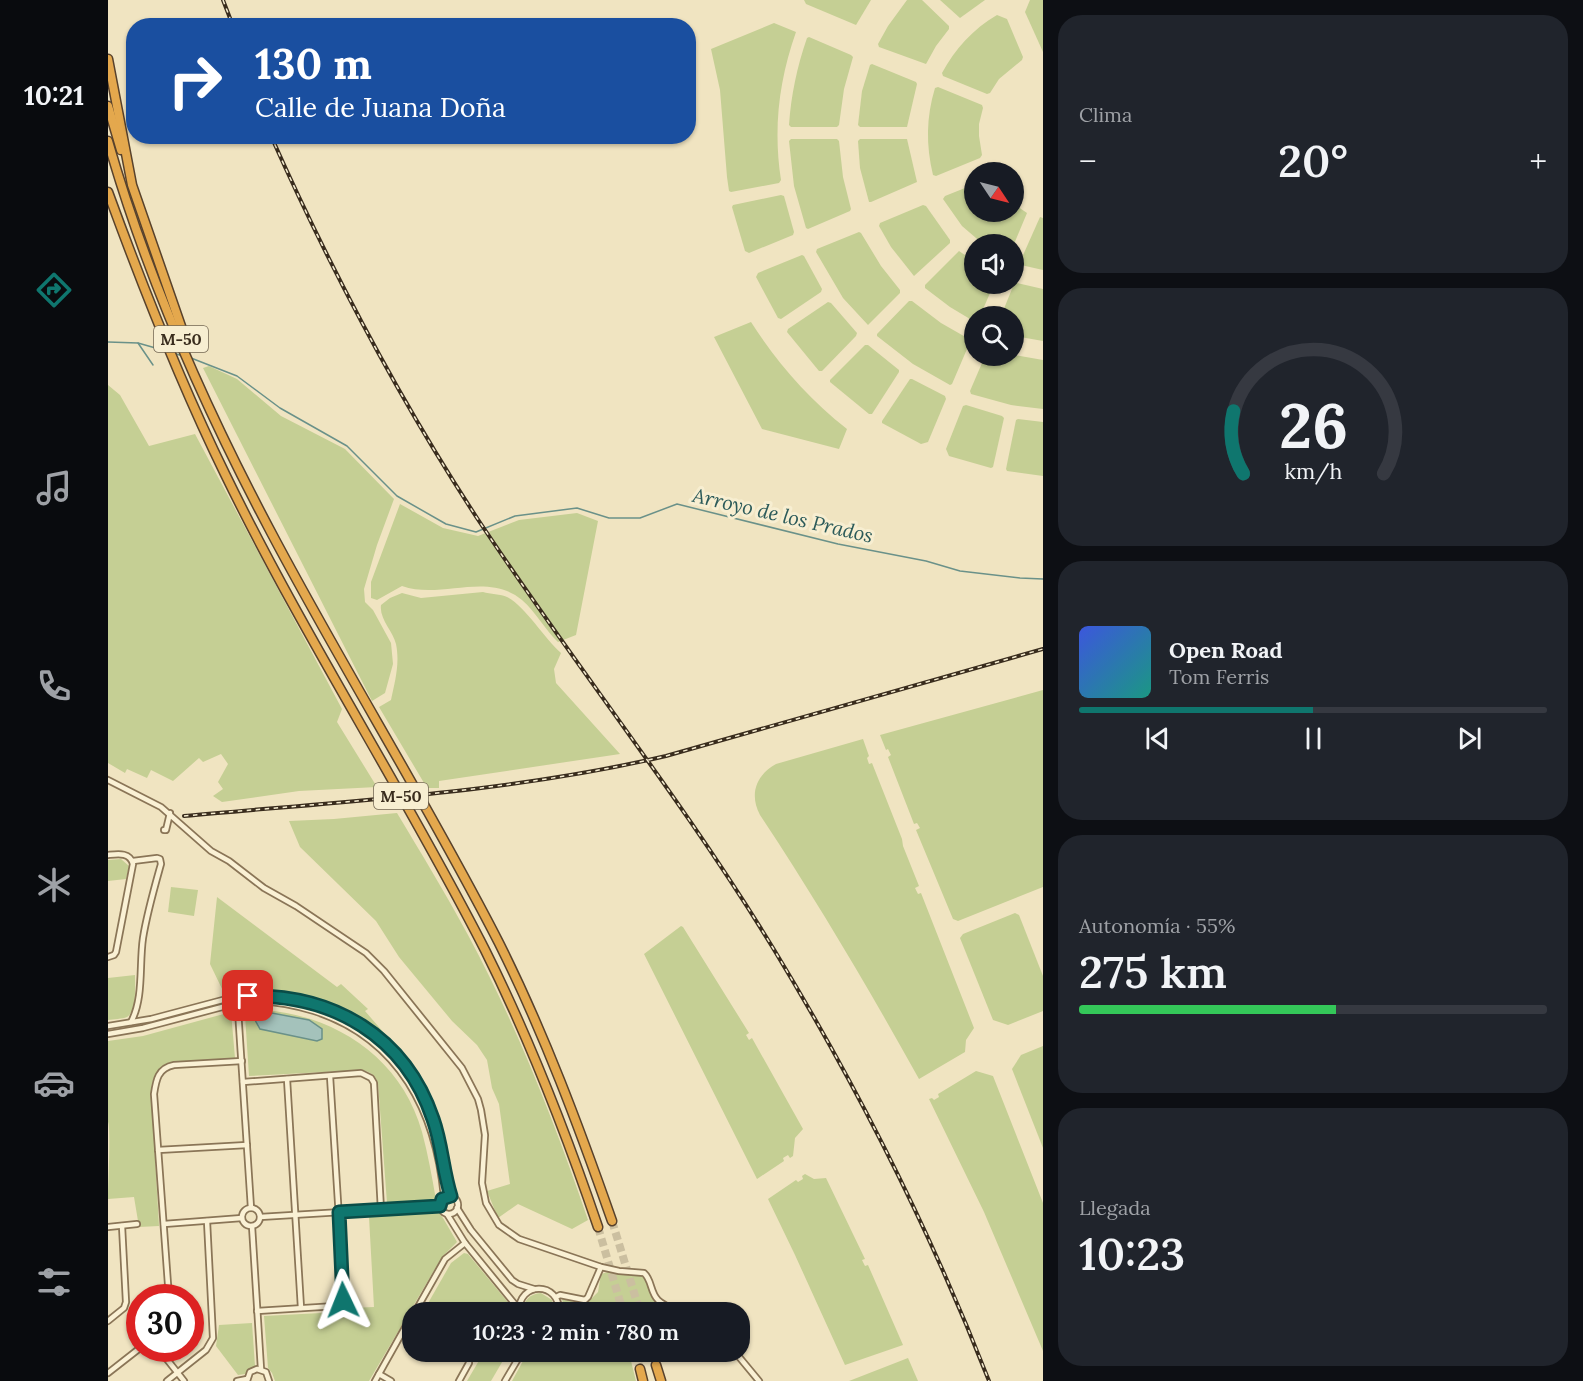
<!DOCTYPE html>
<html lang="es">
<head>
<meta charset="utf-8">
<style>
	body { margin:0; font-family:Lora,serif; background:#20242c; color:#f1f3f6; height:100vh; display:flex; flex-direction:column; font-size:22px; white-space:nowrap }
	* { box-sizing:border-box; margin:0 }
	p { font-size:20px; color:#9ea1a6 }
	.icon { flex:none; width:33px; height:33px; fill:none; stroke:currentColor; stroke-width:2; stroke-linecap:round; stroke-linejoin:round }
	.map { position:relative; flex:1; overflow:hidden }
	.sheet { display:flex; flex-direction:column; gap:15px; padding:15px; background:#0d0f14; width:540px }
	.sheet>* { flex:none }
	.guide { position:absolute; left:18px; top:18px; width:570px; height:126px; border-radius:24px; box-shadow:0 2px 4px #0004; background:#1a4fa0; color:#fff; overflow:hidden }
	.needle { width:39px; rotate:125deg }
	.controls { position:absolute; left:856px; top:162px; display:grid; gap:12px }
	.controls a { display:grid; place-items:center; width:60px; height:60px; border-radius:50%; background:#171b24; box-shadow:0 2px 4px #0004; font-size:30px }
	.speed { position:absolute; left:18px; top:1284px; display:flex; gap:12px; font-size:30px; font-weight:700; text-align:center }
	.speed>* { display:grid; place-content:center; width:78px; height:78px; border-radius:50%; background:#171b24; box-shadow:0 2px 4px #0004; line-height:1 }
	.speed .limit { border:9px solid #d22; background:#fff; color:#111 }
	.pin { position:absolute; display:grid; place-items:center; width:51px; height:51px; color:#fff; margin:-26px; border-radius:12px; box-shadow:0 3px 9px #0006 }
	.me { position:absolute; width:66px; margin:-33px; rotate:358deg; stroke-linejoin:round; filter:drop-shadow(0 0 4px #0008) }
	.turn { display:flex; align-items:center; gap:21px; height:126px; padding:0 30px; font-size:27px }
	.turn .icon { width:78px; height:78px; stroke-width:2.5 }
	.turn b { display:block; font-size:42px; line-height:51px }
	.big { font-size:45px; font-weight:600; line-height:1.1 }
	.sheet .widget { flex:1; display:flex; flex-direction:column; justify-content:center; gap:9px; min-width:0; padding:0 21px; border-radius:24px; background:#20242c }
	.sheet .dial { align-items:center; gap:0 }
	.dial svg { height:156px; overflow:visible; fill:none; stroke:#363941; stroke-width:7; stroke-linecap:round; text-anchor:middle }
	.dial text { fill:#f1f3f6; stroke:none }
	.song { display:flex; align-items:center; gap:18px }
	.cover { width:72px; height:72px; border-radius:9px; background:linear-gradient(135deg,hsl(230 70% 55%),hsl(170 70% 35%)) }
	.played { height:6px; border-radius:3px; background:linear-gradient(90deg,#0f766e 50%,#363941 50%) }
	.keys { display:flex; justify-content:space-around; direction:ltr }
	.heat { display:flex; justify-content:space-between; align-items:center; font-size:33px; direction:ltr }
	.charge { height:9px; border-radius:4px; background:linear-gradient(90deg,#34c759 55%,#363941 0) }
	.trip { position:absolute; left:294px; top:1302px; width:348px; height:60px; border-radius:24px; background:#171b24; box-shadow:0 2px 4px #0004; font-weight:600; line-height:60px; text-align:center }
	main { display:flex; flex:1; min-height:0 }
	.tab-bar { display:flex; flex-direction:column; width:108px; justify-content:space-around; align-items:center; background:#090b0e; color:#9ea1a6 }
	.tab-bar .icon { width:42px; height:42px }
	.tab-bar .selected { color:#0f766e }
	.tab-bar b { font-size:27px; color:#f1f3f6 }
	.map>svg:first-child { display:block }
	.green { fill:#c5cf94 }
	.water { fill:#a4c2bb; stroke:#6a9189; stroke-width:1.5 }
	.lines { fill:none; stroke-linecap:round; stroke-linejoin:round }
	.stream { stroke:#6a9189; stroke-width:1.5 }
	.highway-tunnel { stroke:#cbbfa0; stroke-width:8; stroke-dasharray:8 4; stroke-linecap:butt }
	.street-casing { stroke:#8a7557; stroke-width:8 }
	.highway-casing { stroke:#58422c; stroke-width:11 }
	.street { stroke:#faf1d5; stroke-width:4.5 }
	.highway { stroke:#e4a84d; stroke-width:8 }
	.rail-casing { stroke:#392c1d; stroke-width:4 }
	.rail { stroke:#f7eed1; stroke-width:1.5; stroke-dasharray:4.5; stroke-linecap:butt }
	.route-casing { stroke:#0a4d48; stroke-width:15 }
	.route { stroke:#0f766e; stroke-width:10 }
	.labels { text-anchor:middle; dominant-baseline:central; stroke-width:6; stroke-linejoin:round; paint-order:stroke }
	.shield { fill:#f7eed1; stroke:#726653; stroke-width:1.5 }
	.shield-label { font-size:16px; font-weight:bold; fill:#392c1d }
	.water-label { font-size:20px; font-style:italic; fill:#2b5a59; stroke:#f7eed1 }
</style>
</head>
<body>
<main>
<nav class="tab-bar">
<b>10:21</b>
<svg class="icon selected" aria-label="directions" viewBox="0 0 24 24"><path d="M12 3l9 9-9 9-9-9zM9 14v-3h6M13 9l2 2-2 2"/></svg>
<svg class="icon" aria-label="music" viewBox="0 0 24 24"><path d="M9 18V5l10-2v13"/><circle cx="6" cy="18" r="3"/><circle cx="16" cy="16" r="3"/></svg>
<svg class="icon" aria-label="phone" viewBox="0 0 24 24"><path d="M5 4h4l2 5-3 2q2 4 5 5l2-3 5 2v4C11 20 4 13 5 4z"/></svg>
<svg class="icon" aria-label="climate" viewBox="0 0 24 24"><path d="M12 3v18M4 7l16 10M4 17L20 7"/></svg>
<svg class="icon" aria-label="car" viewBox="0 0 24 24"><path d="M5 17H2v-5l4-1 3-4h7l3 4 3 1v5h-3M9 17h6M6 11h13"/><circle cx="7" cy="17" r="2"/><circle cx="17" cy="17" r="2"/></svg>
<svg class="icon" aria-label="filters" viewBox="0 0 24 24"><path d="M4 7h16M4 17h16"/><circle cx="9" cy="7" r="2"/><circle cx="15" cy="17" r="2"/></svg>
</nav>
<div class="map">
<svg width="935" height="1381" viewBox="0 0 935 1381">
	<rect width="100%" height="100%" fill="#f0e4c1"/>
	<g class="green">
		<polygon points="696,0 763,0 748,25 698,4"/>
		<polygon points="799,0 814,0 841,26 841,29 828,46 818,64 771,47 770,44 780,26"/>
		<polygon points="832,0 877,0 852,18"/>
		<polygon points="922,0 935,0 935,52 917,12"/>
		<path d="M 889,15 L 899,19 L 915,57 L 914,60 L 891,79 L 882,93 L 879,94 L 835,76 L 834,73 C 847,49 865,29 889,15 Z"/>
		<path d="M 666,23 L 688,32 C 671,80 665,129 673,180 L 671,183 L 623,192 L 621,191 L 619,177 L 612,90 L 603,49 Z"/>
		<path d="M 701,37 L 743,55 L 745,57 L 736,89 L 731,125 L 729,127 L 683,127 L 681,125 C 683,95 689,67 699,38 Z"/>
		<polygon points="764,64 808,82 809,84 799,127 752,127 750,125 754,91 762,65"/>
		<path d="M 830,87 L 874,105 L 875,108 L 871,124 L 871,136 L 874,155 L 872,158 L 828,176 L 825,175 C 818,145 818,118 827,88 Z"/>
		<polygon points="683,139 729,139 731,141 735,177 743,209 742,211 700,229 698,228 686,186 681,141"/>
		<polygon points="752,139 799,139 809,182 763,202 761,202 752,168 750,141"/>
		<polygon points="867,184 867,212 906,212 906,204 919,213 906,244 875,244 854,226 835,199 837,196"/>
		<polygon points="673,195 676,196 686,232 685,235 641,253 637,251 624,207 625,205"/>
		<polygon points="815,205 818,206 842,240 842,243 806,276 783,247 771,226 772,223"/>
		<polygon points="932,217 935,218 935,270 913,265 912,262"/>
		<polygon points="751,232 753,233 773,266 792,290 792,293 760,325 735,298 708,252 709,249"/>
		<polygon points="851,251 867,262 867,284 886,284 872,316 867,316 867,322 842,307 817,288 817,285"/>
		<polygon points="694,255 696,256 714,289 713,292 673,319 670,318 648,277 650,273"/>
		<polygon points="909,283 935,289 935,341 906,336 906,316 893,316 906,284"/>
		<polygon points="801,301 804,301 833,323 861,339 862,342 844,384 842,385 805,364 769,336 769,334"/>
		<polygon points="720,302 723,303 749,333 748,336 714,371 711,371 679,332 680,329"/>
		<path d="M 643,322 C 670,364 700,398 739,429 L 731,449 L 654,429 L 606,337 Z"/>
		<polygon points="757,345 760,345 791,370 791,372 764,414 761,414 722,382 722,380"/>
		<polygon points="906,355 935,360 935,409 903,405 863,394 862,391 877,356"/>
		<polygon points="101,366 129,379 173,416 237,449 286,499 269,545 256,589 257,602 265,610 283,643 285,664 277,693 264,701 95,368"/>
		<polygon points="802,379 804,379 837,396 838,399 820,442 813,444 774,423 774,421"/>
		<polygon points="0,385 12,395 41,446 87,434 234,709 229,722 269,787 191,791 114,802 105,796 115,789 110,782 120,764 113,754 95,762 91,758 65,781 43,770 39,778 19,769 17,773 0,763"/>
		<polygon points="858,405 894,416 896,418 885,467 883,468 841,456 838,449 855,406"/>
		<polygon points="910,419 935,422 935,476 899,471 898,469 908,420"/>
		<path d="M 292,504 L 335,528 L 370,536 L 411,520 L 469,513 L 490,521 L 468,635 L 450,642 C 437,630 428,612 414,600 C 379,571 333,600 294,586 L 269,600 L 263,598 L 263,582 Z"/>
		<path d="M 375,592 C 382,594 393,594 399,597 C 417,606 436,638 453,653 L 446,669 L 448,683 L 512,754 L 331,781 L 331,788 L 319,788 L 271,707 L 283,700 C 287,681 292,664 288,644 C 285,631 271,619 273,605 L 282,598 L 294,593 L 313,598 Z"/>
		<polygon points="935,690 935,887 850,921 845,919 808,830 812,828 809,823 806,824 780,757 783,755 780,749 778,750 772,735"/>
		<path d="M 755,739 L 761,756 L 759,758 L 761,764 L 764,763 L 794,839 L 795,846 L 811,886 L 807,888 L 810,894 L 813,893 L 866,1028 L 858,1040 L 857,1052 L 811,1079 C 761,989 709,901 652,815 C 641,794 648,775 668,764 Z"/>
		<path d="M 289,813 C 313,853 338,894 360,935 C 409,1026 447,1123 480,1220 L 464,1229 L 410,1204 L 390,1218 L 379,1191 L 402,1184 L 391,1104 L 384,1088 L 379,1060 L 369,1045 L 344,1021 L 291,957 L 268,921 L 192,847 L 181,821 L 226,819 Z"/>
		<polygon points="13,859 21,866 18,879 0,881 0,860"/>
		<polygon points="63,887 90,890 86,916 60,912"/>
		<path d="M 109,897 L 229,987 L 233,984 L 260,1009 L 257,1011 L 283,1041 C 236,1004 205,992 145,990 C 139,990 135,985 128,986 C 123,987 120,991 116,993 L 102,964 Z"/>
		<polygon points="907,913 911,915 935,976 935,1011 900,1025 885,1020 852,938 855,934"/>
		<polygon points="573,926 575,927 641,1033 638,1035 641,1040 644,1038 695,1129 687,1138 685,1156 682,1158 680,1155 675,1158 676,1161 649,1179 536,954"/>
		<path d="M 27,975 C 27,985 29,1012 19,1017 C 14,1019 6,1019 0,1020 L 0,978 Z"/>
		<path d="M 157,1010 C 229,1016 294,1059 314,1132 C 320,1154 324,1177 328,1200 L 279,1203 L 270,1083 C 267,1075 263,1072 254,1070 L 141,1076 L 137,1015 L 141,1012 Z"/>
		<path d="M 123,1012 L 127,1058 L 63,1062 C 50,1066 45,1076 43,1089 L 51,1226 L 31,1227 L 26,1197 L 0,1199 C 0,1186 3,1128 0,1122 L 0,1041 L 35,1036 Z"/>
		<polygon points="935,1046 935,1148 904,1069 913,1055"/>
		<polygon points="868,1071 885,1076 935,1203 935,1351 876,1212 821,1099 824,1098 826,1100 831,1097 830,1094"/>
		<polygon points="697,1174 706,1179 718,1178 757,1259 754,1260 757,1266 760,1265 795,1345 737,1365 687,1255 660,1199 688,1180 690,1182 695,1179 694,1176"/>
		<polygon points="330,1212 335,1218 349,1242 334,1257 261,1381 167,1381 164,1373 160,1368 156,1316 232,1312 242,1308 266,1307 261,1217"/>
		<polygon points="356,1253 360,1254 403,1306 405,1312 315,1312 343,1263"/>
		<polygon points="500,1272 532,1275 537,1277 551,1312 456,1312 454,1298 466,1302 481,1301 490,1292 493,1274"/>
		<path d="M 433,1293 L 444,1300 L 447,1312 L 415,1312 C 415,1300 422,1294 433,1293 Z"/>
		<polygon points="144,1323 147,1366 137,1374 130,1375 108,1346 111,1325"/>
		<polygon points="376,1352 400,1352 383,1381 359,1381"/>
		<polygon points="420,1352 559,1352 523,1361 528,1381 404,1381"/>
		<polygon points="800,1358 810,1381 741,1381"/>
	</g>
	<polygon class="water" points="153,1011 201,1020 214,1029 214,1039 209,1041 152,1029 147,1020 150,1013"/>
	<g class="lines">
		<g class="stream">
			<polyline points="0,342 30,343 58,351"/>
			<polyline points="30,343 45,365"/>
			<polyline points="65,353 75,356"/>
			<polyline points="83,358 129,376 172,408 239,446 289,496 338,524 368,532 407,516 469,508 501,518 532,518 569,504 730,544 818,561 852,571 912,578 935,579"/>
		</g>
		<g class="highway-tunnel">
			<polyline points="504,1221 532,1312"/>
			<polyline points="490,1227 515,1312"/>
			<polyline points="527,1352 532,1369"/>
			<polyline points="544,1352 548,1365"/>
		</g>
		<g class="street-casing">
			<g id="street">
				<path d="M 0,780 L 53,807 L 103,851 L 121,861 L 156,888 L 188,906 L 258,953 L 276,971 L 354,1068 L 370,1099 L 373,1110 L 377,1135 L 374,1183 L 378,1203 L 391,1225 L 411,1239 L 493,1267 L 511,1271 L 536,1273 C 544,1280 542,1292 550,1300 C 555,1305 565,1309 572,1312"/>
				<polyline points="56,830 58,830 62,813"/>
				<path d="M 0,855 C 10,854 22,852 25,864 L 8,952 L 6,955 L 0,957"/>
				<circle cx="130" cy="1001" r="9"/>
				<path d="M 137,996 C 211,993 286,1029 318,1098 C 332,1130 333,1163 343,1196"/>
				<path d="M 138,1003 C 160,999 186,1005 206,1011 C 292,1039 328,1112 336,1197"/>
				<polyline points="130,1010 143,1208"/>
				<path d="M 23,1022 C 36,998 31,965 35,938 C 39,913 46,889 53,864 L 52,859 L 49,858 L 25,861"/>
				<polyline points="0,1026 43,1019 122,998"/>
				<polyline points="0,1034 35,1028 122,1005"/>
				<polyline points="179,1079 193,1308"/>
				<polyline points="135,1082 253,1073 263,1078 266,1083 273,1210"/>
				<polyline points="50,1150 139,1145"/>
				<circle cx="341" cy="1205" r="9"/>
				<polyline points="349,1208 363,1230 404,1280 410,1284 426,1289"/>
				<circle cx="143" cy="1217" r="9"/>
				<polyline points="339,1214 357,1243 410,1308"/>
				<polyline points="152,1217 332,1206"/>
				<polyline points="56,1224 134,1218"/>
				<polyline points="144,1226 153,1369"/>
				<polyline points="0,1227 29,1224"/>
				<polyline points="448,1297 452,1295 477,1300 480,1297 493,1267"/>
				<path d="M 61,1298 L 46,1094 C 48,1080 50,1068 66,1065 L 134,1061"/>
				<polyline points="149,1311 228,1306 233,1303 236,1297 222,1076"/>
				<polyline points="307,1312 337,1259 357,1243"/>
				<path d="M 411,1312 C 410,1281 452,1281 451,1312"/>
				<polyline points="0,1321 16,1308 18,1302 14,1226"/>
				<polyline points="50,1348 76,1381"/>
				<polyline points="627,1352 651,1381"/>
				<polyline points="0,1373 32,1348"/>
				<polyline points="271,1374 283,1381"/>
				<polyline points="59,1381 98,1350 105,1338 99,1221"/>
				<polyline points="129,1381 139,1379"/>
				<polyline points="139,1381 142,1372 149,1369 158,1372 161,1381"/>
				<polyline points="267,1381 304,1315"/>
				<polyline points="351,1381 361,1363 360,1352"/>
				<polyline points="397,1381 414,1352"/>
			</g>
		</g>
		<g class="highway-casing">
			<g id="highway">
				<polyline points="0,59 24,185 75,332"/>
				<polyline points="0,106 13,150"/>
				<path d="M 0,141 C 38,274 99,412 164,534 C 237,672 320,804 391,943 C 436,1033 471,1127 504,1221"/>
				<path d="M 0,192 C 35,288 72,382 117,474 C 196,637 295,789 377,950 C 422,1040 458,1133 490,1227"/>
				<polyline points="548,1365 553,1381"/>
				<polyline points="532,1369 535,1381"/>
			</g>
		</g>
		<use href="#street" class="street"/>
		<use href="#highway" class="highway"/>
		<g class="rail-casing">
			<g id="rail">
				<polyline points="115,0 125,26"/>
				<path d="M 163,136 C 222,268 290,397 369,518 C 465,663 574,799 665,948 C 749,1086 822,1230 881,1381"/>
				<path d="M 76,816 C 237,801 400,793 558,756 L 935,649"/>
			</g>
		</g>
		<use href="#rail" class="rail"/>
	</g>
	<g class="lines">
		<g class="route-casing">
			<path id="route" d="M 140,996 C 225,994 297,1036 325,1119 C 334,1144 335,1171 343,1196 L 334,1199 L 332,1206 L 231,1212 L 235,1300"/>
		</g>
		<use href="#route" class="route"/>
	</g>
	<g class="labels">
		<g class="shield">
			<rect x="46" y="326" width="54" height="26" rx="4.5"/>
			<rect x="266" y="783" width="54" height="26" rx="4.5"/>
		</g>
		<g class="shield-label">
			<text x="73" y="339">M-50</text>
			<text x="293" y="796">M-50</text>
		</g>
		<g class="water-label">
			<text transform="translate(675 515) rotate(13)">Arroyo de los Prados</text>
		</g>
	</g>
</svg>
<div class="controls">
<a><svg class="needle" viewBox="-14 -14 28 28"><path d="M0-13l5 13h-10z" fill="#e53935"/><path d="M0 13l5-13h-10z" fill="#9ea1a6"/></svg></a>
<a><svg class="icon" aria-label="sound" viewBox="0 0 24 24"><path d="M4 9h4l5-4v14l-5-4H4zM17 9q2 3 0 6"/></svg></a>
<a><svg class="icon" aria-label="search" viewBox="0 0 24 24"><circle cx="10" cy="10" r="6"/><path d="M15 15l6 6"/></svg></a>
</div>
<div class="speed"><div class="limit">30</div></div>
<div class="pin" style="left:140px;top:996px;background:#d93025"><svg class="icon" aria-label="arrive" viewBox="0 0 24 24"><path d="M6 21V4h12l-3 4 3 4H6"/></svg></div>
<svg class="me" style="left:235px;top:1300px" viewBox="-20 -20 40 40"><path d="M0-17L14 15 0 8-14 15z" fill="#0f766e" stroke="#fff" stroke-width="4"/></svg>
<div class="trip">10:23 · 2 min · 780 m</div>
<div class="guide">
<div class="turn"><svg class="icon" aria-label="right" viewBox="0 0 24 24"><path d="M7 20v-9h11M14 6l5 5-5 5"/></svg><div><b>130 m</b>Calle de Juana Doña</div></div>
</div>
</div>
<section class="sheet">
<div class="widget"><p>Clima</p>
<div class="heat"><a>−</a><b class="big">20°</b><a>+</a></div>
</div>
<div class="widget dial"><svg viewBox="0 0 100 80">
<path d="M14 69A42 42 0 1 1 86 69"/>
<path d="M14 69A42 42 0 0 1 9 37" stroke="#0f766e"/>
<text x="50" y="56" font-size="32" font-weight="700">26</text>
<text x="50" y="72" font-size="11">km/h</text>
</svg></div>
<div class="widget">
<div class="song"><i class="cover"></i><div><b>Open Road</b><p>Tom Ferris</p></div></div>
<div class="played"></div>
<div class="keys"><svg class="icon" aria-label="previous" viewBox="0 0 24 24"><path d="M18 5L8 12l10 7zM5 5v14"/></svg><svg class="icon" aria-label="pause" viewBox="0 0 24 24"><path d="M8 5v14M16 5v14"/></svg><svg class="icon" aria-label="next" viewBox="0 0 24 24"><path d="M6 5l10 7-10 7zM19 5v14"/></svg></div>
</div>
<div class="widget"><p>Autonomía · 55%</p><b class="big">275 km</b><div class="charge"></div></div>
<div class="widget"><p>Llegada</p><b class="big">10:23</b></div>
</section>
</main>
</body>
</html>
